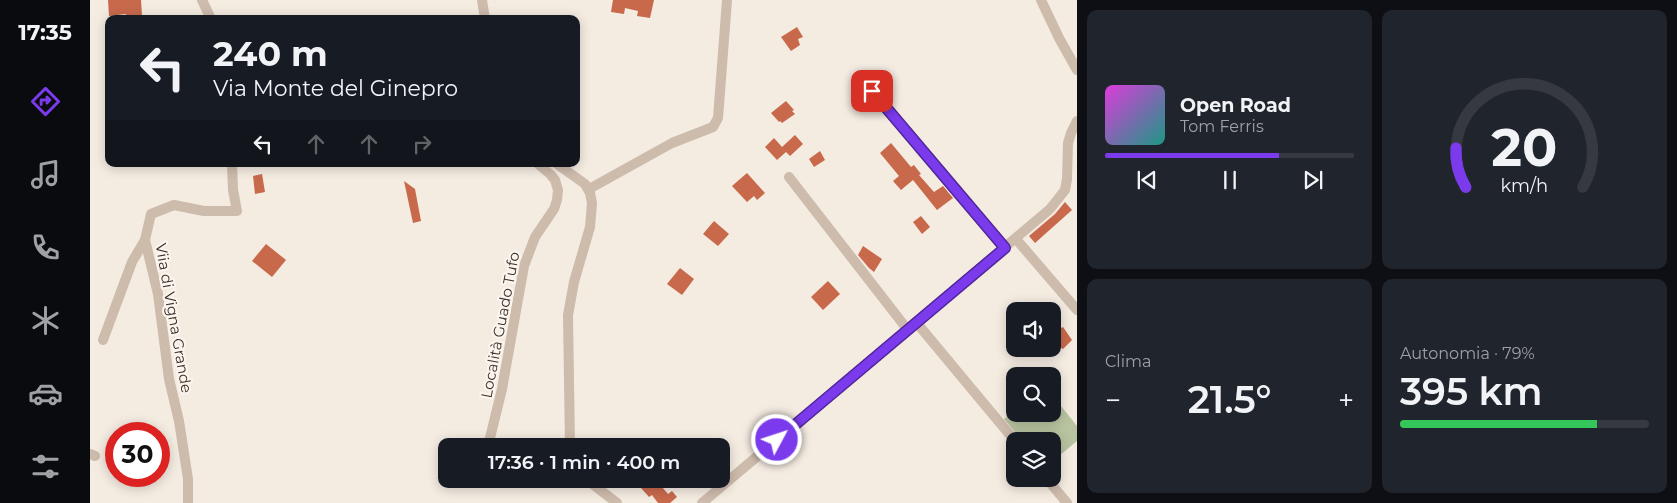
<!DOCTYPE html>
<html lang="it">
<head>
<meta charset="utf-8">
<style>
	body { margin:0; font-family:Montserrat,sans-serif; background:#20242c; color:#f1f3f6; height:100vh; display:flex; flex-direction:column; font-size:19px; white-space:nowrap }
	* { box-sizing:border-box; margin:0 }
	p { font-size:16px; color:#9ea1a6 }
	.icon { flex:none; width:28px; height:28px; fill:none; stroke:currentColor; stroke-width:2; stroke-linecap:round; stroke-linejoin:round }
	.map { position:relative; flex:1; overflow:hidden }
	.side { display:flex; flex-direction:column; gap:10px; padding:10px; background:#0d0f14; width:600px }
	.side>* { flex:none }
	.hud { position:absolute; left:15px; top:15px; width:475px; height:152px; border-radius:10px; box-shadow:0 2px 12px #0003; background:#171b24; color:#f1f3f6; overflow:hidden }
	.tools { position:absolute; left:916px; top:302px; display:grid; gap:10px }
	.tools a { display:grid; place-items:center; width:55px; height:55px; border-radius:10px; background:#171b24; box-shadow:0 2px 12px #0003; font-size:25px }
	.speed { position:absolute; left:15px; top:422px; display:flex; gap:10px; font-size:25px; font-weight:700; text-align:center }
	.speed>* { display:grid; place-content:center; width:65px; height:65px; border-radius:50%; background:#171b24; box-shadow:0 2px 12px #0003; line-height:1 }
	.speed .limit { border:8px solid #d22; background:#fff; color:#111 }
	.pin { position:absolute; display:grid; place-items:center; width:42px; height:42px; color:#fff; margin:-21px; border-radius:10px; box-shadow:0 2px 8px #0006 }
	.me { position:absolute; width:55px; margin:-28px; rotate:50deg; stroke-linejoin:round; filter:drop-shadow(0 0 4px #0008) }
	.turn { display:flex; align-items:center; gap:18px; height:105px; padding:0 25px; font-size:22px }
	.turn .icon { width:65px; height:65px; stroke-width:2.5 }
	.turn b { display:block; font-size:35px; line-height:42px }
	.lanes { display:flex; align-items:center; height:48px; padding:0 25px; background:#0003; justify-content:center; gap:25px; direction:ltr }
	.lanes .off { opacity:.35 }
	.big { font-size:38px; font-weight:600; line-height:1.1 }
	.side .card { flex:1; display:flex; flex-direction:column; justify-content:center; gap:8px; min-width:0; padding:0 18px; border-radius:10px; background:#20242c }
	.side .dial { align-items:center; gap:0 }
	.dial svg { height:130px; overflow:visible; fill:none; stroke:#363941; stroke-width:7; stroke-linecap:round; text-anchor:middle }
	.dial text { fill:#f1f3f6; stroke:none }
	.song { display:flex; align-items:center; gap:15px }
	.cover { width:60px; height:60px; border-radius:8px; background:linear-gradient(135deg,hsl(300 70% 55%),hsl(170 70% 35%)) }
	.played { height:5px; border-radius:2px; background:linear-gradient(90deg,#7c3aed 70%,#363941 70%) }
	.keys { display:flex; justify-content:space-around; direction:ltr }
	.heat { display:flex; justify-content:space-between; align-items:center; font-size:28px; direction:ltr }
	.charge { height:8px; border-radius:4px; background:linear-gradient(90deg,#34c759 79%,#363941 0) }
	.side .tiles { flex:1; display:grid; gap:10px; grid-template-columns:repeat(2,1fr) }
	.trip { position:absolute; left:348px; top:438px; width:292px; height:50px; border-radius:10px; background:#171b24; box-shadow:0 2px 12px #0003; font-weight:600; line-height:50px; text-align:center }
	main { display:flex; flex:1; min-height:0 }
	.dock { display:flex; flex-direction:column; width:90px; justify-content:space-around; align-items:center; background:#090b0e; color:#9ea1a6 }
	.dock .icon { width:35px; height:35px }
	.dock .selected { color:#7c3aed }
	.dock b { font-size:22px; color:#f1f3f6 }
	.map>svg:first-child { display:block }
	.green { fill:#b8c4a0 }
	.building { fill:#c8694b }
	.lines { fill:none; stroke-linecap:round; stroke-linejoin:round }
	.minor { stroke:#cdbbac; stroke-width:10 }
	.route-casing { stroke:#51269a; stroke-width:12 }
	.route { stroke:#7c3aed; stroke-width:9 }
	.labels { text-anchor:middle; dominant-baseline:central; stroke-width:4.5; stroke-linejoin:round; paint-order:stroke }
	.street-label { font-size:15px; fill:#3b302b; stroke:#fbf5ee }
</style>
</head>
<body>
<main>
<nav class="dock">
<b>17:35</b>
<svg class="icon selected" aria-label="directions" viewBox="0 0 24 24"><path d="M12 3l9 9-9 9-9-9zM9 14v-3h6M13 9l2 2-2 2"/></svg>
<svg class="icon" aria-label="music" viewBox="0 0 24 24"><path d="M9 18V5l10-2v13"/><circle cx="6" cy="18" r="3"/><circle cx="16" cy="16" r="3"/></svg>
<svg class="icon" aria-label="phone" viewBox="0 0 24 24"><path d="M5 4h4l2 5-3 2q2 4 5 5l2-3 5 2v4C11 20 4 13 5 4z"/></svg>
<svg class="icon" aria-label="climate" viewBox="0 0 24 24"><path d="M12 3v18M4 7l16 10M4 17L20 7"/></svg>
<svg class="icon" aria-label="car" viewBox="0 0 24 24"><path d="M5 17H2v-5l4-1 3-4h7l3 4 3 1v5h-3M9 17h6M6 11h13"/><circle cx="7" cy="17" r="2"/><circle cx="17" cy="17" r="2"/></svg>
<svg class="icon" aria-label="filters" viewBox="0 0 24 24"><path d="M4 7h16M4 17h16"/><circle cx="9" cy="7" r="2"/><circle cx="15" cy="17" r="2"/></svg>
</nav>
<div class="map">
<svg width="987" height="503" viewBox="0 0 987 503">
	<rect width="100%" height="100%" fill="#f4ebe1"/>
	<polygon class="green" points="963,396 987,426 987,441 963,461 962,441 932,441 914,419 925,409 925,414 962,414"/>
	<g class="building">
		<polygon points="18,0 51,0 52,16 36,17 36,14 19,16"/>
		<polygon points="523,0 564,0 560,18 547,16 548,11 535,8 534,14 521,12"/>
		<polygon points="707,27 713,37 708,39 710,45 701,51 691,37"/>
		<polygon points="696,101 704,110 702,111 705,114 692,123 690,121 689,122 681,113"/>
		<polygon points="705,135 713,144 700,156 696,152 687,160 675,147 684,138 692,147"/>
		<polygon points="801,143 821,167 824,165 831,174 829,175 844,192 853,186 863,198 847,210 823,180 811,190 803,181 809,176 790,153"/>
		<polygon points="730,151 735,160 724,167 719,159"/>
		<polygon points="657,173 675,193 667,200 664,196 657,202 642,186"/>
		<polygon points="172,174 175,192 165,194 163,176"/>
		<polygon points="314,181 325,189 331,221 323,223"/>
		<polygon points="975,202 982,210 945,243 939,236 965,214"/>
		<polygon points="831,216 840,227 832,234 823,222"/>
		<polygon points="624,221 639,234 628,246 613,234"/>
		<polygon points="176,244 196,260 182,277 162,261"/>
		<polygon points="773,246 792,259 784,272 779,268 768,255"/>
		<polygon points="590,268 604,279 592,295 577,284"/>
		<polygon points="738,281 750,294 733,310 721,297"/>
		<polygon points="967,324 971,328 973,327 982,340 973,349 969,347 967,348 962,342 962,328"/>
		<polygon points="560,480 562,483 566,480 578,494 582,491 587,497 580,503 568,503 562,495 559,497 551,488"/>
	</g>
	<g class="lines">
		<g class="minor">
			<polyline points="112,0 121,19"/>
			<polyline points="392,0 395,19"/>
			<polyline points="951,0 969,38 987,70"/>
			<polyline points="782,91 915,248"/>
			<polyline points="467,164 495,184 500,193 502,203 500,227 484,282 478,315 480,446"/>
			<polyline points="699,177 817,329"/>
			<polyline points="499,189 582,143 623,127 628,118 637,0"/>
			<polyline points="926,239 987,310"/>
			<polyline points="826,322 925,441"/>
			<polyline points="13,340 42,262 55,240"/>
			<polyline points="398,446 412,389 434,266 445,237 464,209 467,200 468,190 465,180 460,174 448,164"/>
			<polyline points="0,454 5,456"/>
			<polyline points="496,479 527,503"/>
			<polyline points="957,479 977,503"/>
			<polyline points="98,503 98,479 89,421 79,379 68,294 55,240 61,214 84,205 114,211 147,211 143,190 142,164"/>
			<polyline points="612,503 960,209 975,190 977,179 978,143 981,133 987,121"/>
		</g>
	</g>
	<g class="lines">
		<g class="route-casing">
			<polyline id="route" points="687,440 915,248 782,91"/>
		</g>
		<use href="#route" class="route"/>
	</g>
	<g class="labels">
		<g class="street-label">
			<text transform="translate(84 318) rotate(80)">Viia di Vigna Grande</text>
			<text transform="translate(410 325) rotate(-79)">Località Guado Tufo</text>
		</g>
	</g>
</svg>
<div class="tools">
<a><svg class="icon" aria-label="sound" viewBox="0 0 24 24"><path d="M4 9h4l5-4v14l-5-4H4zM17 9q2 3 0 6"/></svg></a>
<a><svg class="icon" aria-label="search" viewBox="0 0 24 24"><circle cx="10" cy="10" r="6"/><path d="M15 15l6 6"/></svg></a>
<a><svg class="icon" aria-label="layers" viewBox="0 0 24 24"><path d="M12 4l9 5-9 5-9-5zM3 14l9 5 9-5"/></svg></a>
</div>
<div class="speed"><div class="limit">30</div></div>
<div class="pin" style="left:782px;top:91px;background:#d93025"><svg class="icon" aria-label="arrive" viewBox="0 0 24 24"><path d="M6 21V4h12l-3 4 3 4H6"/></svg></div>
<svg class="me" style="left:687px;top:440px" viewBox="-20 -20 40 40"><circle r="17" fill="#7c3aed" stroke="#fff" stroke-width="3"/><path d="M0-11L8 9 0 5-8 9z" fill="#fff"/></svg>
<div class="trip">17:36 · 1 min · 400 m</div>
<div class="hud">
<div class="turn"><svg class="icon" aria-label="left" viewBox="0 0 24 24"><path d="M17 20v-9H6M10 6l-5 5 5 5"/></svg><div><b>240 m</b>Via Monte del Ginepro</div></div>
<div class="lanes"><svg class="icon" aria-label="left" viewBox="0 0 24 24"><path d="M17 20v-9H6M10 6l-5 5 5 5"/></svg><svg class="icon off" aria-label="ahead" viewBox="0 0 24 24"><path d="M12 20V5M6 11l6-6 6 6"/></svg><svg class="icon off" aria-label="ahead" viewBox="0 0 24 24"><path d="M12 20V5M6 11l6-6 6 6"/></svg><svg class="icon off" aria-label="right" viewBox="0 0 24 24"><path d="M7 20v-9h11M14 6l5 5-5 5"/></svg></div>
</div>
</div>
<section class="side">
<div class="tiles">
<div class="card">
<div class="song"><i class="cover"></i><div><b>Open Road</b><p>Tom Ferris</p></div></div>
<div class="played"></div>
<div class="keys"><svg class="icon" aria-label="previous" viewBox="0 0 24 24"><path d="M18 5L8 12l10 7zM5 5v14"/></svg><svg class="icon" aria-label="pause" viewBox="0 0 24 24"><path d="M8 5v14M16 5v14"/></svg><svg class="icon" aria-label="next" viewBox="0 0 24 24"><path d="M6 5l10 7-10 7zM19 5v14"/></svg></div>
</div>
<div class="card dial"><svg viewBox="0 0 100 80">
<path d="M14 69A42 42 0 1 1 86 69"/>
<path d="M14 69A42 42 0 0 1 8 45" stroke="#7c3aed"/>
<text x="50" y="56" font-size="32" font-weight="700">20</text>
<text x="50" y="72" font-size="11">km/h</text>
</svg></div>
<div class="card"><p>Clima</p>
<div class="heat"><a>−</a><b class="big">21.5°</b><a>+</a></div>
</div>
<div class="card"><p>Autonomia · 79%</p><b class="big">395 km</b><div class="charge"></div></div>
</div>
</section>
</main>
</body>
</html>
